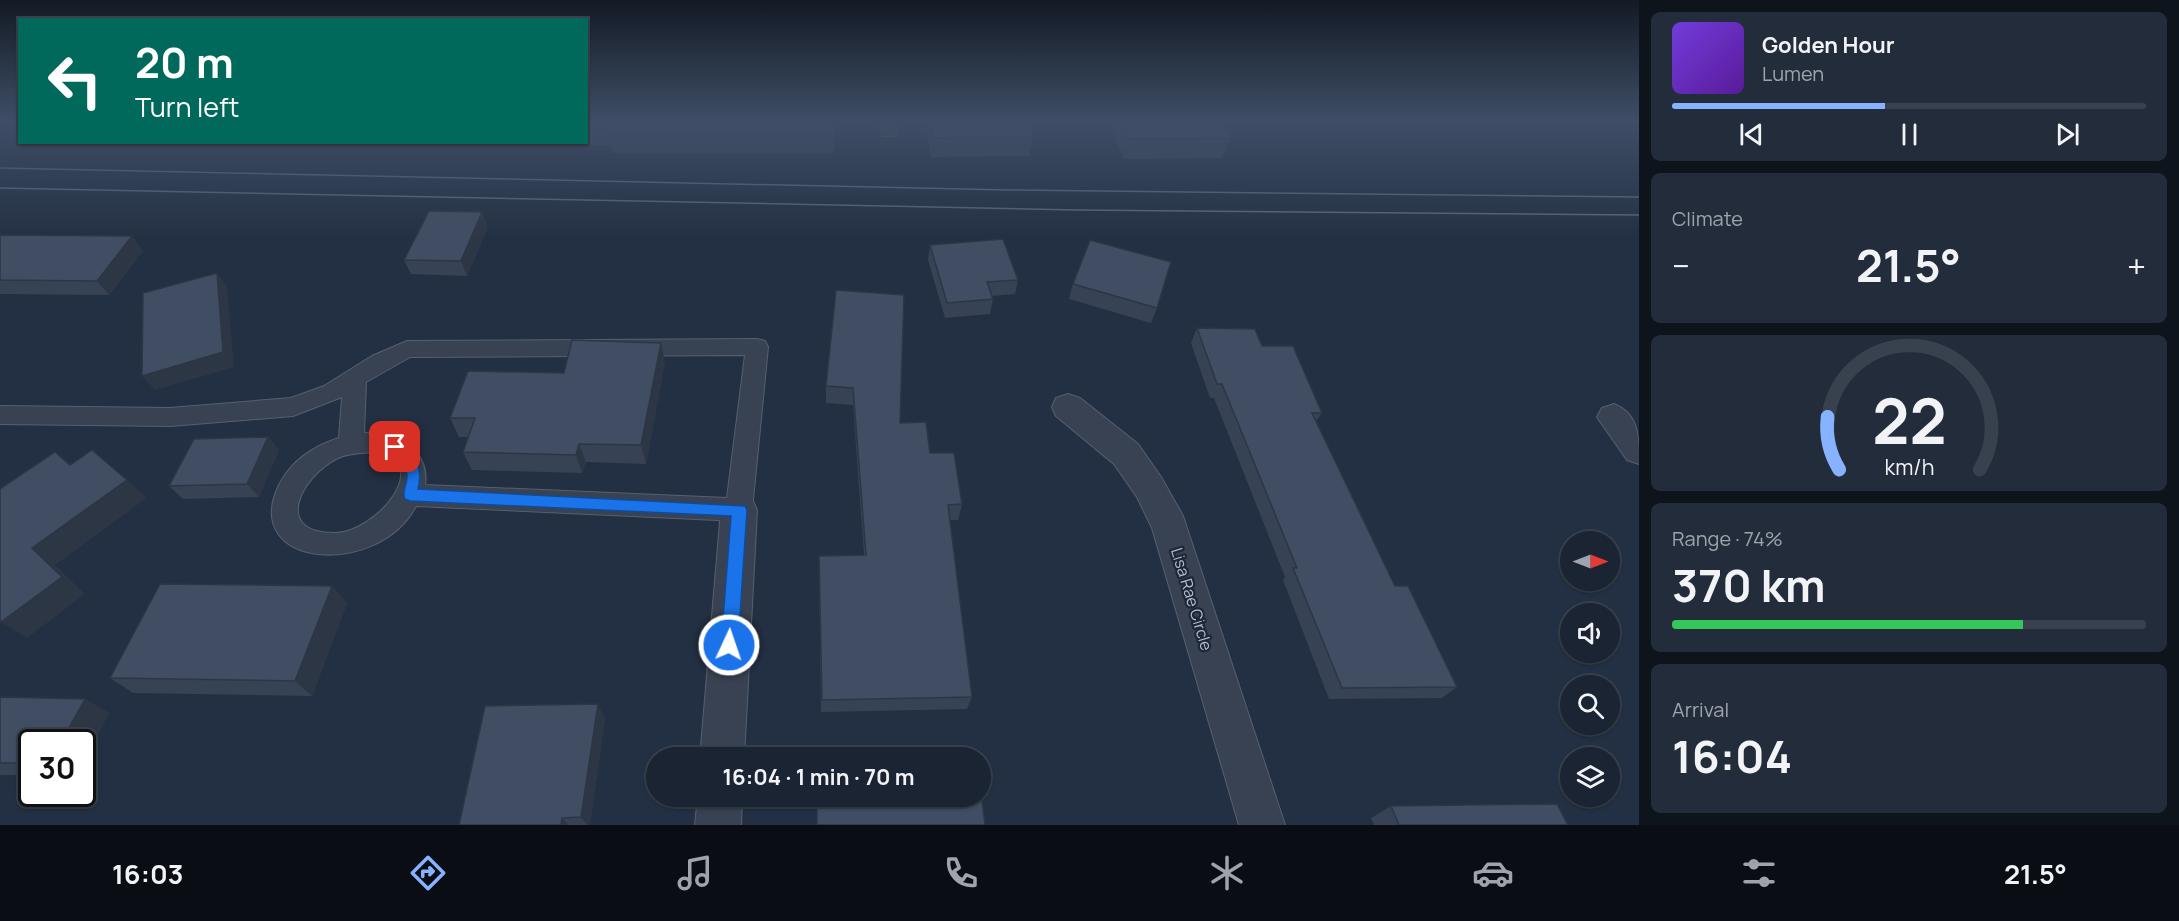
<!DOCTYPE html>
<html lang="en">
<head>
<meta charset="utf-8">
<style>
	body { margin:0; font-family:Manrope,sans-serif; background:#232c3a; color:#f1f3f6; height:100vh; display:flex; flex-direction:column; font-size:22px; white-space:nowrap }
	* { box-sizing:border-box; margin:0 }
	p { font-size:20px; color:#9fa4ac }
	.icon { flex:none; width:33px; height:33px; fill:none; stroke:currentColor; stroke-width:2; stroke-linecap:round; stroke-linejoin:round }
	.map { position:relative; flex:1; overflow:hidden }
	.drawer { display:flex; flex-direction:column; gap:12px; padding:12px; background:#0e141c; width:540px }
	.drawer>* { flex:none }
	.top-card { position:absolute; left:18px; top:18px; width:570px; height:126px; border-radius:0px; box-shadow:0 2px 4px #0004,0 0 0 2px #38414d; background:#00695c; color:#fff; overflow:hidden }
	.needle { width:39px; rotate:90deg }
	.buttons { position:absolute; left:1560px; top:531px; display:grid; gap:12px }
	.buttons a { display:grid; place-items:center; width:60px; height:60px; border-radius:50%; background:#1a2432; box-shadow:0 2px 4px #0004,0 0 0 2px #38414d; font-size:30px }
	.speed { position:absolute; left:18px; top:729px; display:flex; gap:12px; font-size:30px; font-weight:700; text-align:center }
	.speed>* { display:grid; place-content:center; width:78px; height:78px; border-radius:50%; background:#1a2432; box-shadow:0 2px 4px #0004,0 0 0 2px #38414d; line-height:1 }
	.speed .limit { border:3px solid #111; border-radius:9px; background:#fff; color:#111 }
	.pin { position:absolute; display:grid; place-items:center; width:51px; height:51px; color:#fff; margin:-26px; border-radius:12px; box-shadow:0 3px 9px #0006 }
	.me { position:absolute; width:66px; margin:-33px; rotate:3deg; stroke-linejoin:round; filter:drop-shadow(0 0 4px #0008) }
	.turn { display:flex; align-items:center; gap:21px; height:126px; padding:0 18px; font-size:27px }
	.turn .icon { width:78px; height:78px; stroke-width:2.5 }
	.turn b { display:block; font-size:42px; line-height:51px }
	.big { font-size:45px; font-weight:700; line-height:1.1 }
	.drawer .tile { flex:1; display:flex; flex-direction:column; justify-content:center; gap:9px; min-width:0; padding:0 21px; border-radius:9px; background:#232c3a }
	.drawer .dial { align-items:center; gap:0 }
	.dial svg { height:156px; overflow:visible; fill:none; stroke:#38414d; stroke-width:7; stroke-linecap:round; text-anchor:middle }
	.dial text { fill:#f1f3f6; stroke:none }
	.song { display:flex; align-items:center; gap:18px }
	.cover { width:72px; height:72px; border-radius:9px; background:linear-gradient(135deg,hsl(260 70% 55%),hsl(270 70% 35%)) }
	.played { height:6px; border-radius:3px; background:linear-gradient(90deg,#87b2ff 45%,#38414d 45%) }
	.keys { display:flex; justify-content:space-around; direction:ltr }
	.heat { display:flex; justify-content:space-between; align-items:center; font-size:33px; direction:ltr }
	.charge { height:9px; border-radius:4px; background:linear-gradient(90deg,#34c759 74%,#38414d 0) }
	.trip { position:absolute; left:646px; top:747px; width:345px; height:60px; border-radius:30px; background:#1a2432; box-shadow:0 2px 4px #0004,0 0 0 2px #38414d; font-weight:700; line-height:60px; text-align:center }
	.menu { display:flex; height:96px; justify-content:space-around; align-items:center; background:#0a0e14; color:#9fa4ac }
	.menu .icon { width:42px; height:42px }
	.menu .current { color:#87b2ff }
	.menu b { font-size:27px; color:#f1f3f6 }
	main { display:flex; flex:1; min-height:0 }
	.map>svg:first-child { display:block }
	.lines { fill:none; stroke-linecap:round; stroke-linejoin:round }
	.service-casing { stroke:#56606f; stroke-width:2 }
	.minor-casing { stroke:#56606f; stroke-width:2 }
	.service { fill:#384252; fill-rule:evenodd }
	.minor { fill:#384252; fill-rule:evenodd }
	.tram { stroke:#5a6679; stroke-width:1.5 }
	.wall { fill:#374255 }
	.shaded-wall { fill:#2d3645 }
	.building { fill:#404d63; stroke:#2d3645; stroke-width:1.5 }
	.route { fill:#1a73e8; stroke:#114b97; stroke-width:1.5 }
	.labels { text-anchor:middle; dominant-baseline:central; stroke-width:4.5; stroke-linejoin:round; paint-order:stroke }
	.street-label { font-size:16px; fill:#b5bdcc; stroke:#1d2737 }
</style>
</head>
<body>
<main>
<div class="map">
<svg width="1639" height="825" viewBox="0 0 1639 825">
	<rect width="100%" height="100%" fill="#233043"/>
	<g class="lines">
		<g class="service-casing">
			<g id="service">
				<polygon points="879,122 897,122 898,132 895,136 883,136"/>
				<path d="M 757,339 L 765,341 L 768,347 L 752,510 L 748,518 L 739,521 L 416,506 C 378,579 239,568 279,485 C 291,461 314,446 339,438 L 342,397 L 293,416 L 170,426 L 0,424 L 0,406 L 170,408 L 291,398 L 324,386 L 372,356 L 407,341 ZM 745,355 L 727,498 L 425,485 C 430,450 395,430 364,433 L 366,382 L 410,357 ZM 374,452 C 437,461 376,532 336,533 C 271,534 301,476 338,458 C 349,453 362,453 374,452 Z"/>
			</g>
		</g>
		<g class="minor-casing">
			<g id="minor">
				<polygon points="1068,394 1080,398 1138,444 1161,477 1183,516 1285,825 1239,825 1152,528 1137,497 1114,464 1056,416 1052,407 1056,398"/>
				<path d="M 1614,404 C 1639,414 1639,437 1639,464 L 1627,460 L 1597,417 L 1602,408 Z"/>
				<polygon points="739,495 752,499 757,510 744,758 700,758 721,510 726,499"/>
				<polygon points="698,796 742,796 741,825 695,825"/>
			</g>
		</g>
		<use href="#service" class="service"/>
		<use href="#minor" class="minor"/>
		<g class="tram">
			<polyline points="0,168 1009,190 1639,197"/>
			<polyline points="0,188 1077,210 1639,215"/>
		</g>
	</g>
	<g class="wall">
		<polygon points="586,122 834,122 834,153 612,153 611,146 525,145 524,142 586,142"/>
		<polygon points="925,122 1029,122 1033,136 1029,156 931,157"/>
		<polygon points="1109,122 1222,122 1231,138 1222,158 1124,159"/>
		<polygon points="488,227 467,276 411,274 404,260"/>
		<polygon points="0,235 143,251 109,295 0,294"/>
		<polygon points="930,245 1018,280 1015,294 992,296 993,299 990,314 945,318 928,260"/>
		<polygon points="1073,284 1157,308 1151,323 1069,299"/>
		<polygon points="836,290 900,423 930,453 962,504 958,520 950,520 972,697 967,709 821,712 819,556 864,555 853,405 826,403 826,386"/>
		<polygon points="1197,328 1262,346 1322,413 1316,421 1395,586 1457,687 1442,698 1329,699 1283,580 1285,577 1214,398 1210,398 1191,343"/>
		<polygon points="665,362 646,464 586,462 582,473 472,470 463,452 468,437 459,437 450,418 564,373"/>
		<polygon points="268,437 279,450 259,497 183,499 169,486"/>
		<polygon points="332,586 347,603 312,696 133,693 110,678"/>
		<polygon points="0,697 85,699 109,713 82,764 82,742 32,742 32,775 0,775"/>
		<polygon points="605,718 590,825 459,825"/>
		<polygon points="1391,806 1568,825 1374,825 1371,818"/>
	</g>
	<g class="shaded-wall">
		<polygon points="482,212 488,227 467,276 461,261"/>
		<polygon points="132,236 143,251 109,295 97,281"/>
		<polygon points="217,273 227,287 234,367 155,390 142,376"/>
		<polygon points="661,343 665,362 646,464 641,445"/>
		<polygon points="268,437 279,450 259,497 247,484"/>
		<polygon points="579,444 586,462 582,473 576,455"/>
		<polygon points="127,480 147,498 55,565 85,594 27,638 1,622 32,548"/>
		<polygon points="332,586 347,603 312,696 295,681"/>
		<polygon points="85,699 109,713 82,764 82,742 61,742"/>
		<polygon points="598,704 605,718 590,825 587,825 581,817"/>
		<polygon points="562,818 568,825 561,825"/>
	</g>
	<g class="building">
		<polygon points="586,122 834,122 834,134 608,134 610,127 586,126"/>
		<polygon points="930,122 1029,122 1033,136 933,138"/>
		<polygon points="1123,122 1222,122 1231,138 1130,139"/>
		<polygon points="429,211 482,212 461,261 404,260"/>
		<polygon points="0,235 132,236 97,281 0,280"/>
		<polygon points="1003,239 1018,280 987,282 993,299 947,303 930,245"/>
		<polygon points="1090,240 1171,262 1157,308 1073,284"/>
		<polygon points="217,273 223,352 142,376 143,293"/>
		<polygon points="836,290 904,295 900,423 926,422 930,453 954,453 962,504 948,505 972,697 822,700 819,556 866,555 853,388 826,386"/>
		<polygon points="1197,328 1255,329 1262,346 1293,346 1322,413 1312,413 1395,586 1408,586 1457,687 1342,688 1293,568 1297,568 1222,384 1217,384"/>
		<polygon points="572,340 661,343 641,445 579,444 576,455 463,452 475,418 450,418 468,371 564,373"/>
		<polygon points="268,437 247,484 169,486 194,439"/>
		<polygon points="92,450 127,480 32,548 62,577 1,622 0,620 0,489 55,452 70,465"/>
		<polygon points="160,584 332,586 295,681 110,678"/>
		<polygon points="0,697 85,699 61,742 32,742 32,763 0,763"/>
		<polygon points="598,704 581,817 562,818 561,825 459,825 485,706"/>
		<polygon points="981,792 985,825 817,825 817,796 981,796"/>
		<polygon points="1557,804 1568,825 1399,825 1391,806"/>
	</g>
	<linearGradient id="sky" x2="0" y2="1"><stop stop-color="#131a25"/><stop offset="0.51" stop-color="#3f4e66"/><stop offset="1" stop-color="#3f4e66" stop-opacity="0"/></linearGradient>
	<rect width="1639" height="238" fill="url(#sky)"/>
	<path class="route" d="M 395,441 C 416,448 423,469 418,489 L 745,506 L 747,510 L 738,645 L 735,651 L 729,653 L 723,651 L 721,645 L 731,516 L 410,501 L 405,499 C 401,491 408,484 407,475 C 406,461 394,457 388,447 L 390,443 Z"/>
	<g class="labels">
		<g class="street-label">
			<text transform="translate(1192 599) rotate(73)">Lisa Rae Circle</text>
		</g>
	</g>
</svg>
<div class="buttons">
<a><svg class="needle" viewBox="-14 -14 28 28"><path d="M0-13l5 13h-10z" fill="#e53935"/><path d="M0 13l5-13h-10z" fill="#9fa4ac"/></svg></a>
<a><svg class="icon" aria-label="sound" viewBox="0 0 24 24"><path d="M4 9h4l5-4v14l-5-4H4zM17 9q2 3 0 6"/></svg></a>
<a><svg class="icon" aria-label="search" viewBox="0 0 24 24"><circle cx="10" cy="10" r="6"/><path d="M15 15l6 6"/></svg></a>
<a><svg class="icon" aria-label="layers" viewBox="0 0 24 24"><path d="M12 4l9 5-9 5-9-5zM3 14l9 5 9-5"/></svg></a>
</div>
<div class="speed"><div class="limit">30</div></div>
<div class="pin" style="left:395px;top:447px;background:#d93025"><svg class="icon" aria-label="arrive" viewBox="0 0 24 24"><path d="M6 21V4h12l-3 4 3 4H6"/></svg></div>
<svg class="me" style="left:729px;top:645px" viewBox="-20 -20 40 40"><circle r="17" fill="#1a73e8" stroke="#fff" stroke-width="3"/><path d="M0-11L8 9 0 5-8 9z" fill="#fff"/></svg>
<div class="trip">16:04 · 1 min · 70 m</div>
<div class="top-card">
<div class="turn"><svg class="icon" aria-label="left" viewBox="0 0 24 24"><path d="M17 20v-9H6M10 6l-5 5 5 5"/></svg><div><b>20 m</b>Turn left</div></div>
</div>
</div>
<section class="drawer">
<div class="tile">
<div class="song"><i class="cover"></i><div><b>Golden Hour</b><p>Lumen</p></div></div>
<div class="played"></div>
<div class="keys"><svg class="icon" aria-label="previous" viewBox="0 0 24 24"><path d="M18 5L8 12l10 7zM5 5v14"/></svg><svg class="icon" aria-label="pause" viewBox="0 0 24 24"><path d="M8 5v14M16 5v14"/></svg><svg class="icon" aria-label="next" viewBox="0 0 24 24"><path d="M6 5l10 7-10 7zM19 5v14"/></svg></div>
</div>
<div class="tile"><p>Climate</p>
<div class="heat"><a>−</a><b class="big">21.5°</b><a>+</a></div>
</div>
<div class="tile dial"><svg viewBox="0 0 100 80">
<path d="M14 69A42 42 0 1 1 86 69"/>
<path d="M14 69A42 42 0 0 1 8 42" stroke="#87b2ff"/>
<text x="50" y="56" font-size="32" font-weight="700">22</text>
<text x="50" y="72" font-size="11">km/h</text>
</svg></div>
<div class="tile"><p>Range · 74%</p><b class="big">370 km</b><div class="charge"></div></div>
<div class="tile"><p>Arrival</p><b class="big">16:04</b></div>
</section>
</main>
<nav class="menu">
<b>16:03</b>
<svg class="icon current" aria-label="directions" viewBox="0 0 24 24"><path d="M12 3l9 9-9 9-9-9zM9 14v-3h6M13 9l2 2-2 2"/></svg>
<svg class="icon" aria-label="music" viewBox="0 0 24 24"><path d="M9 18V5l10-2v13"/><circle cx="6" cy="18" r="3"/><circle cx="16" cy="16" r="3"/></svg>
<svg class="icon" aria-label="phone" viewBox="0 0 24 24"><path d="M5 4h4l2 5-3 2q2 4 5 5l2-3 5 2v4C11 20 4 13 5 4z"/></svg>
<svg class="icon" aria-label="climate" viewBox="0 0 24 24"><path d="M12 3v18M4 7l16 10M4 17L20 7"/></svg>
<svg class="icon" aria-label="car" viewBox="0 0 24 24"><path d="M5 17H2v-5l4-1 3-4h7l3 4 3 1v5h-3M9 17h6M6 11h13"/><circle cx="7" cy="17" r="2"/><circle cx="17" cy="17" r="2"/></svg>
<svg class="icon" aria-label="filters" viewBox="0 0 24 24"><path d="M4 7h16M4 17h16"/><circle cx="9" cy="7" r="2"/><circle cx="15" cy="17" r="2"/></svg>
<b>21.5°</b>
</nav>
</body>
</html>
